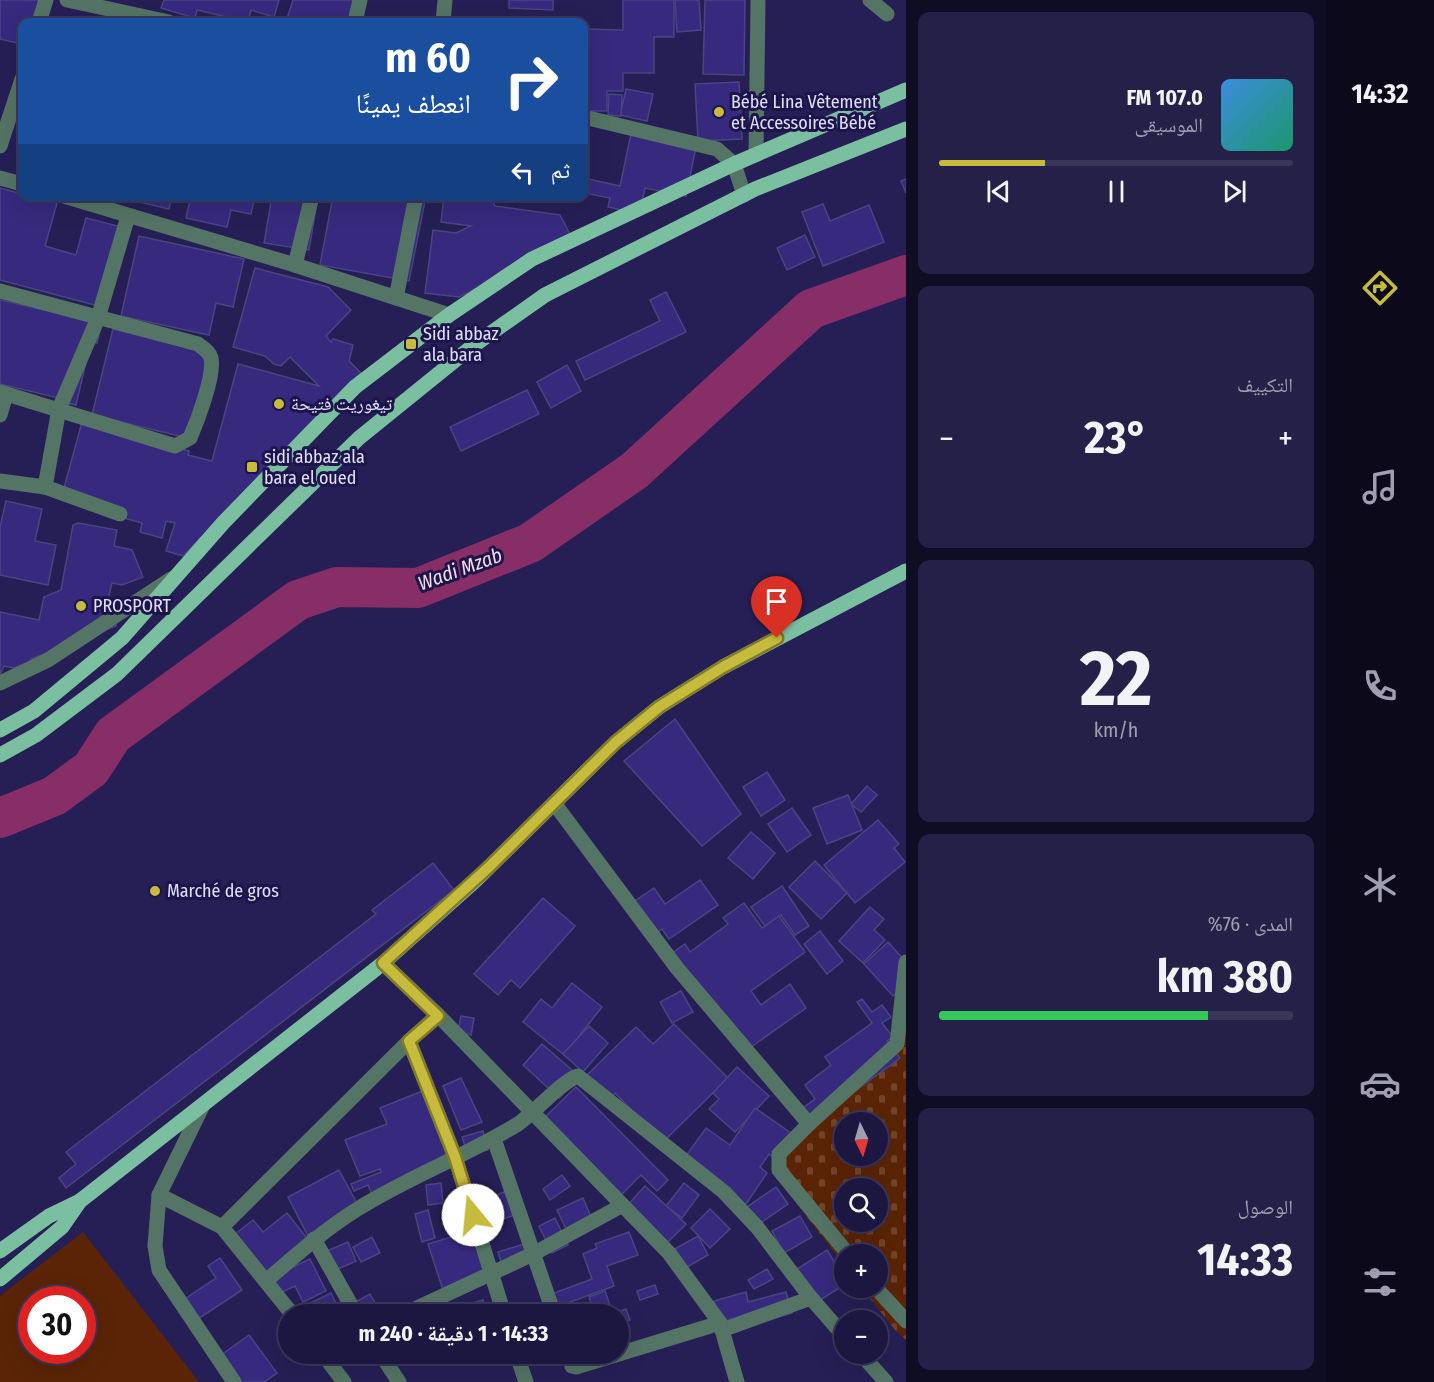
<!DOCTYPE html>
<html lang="ar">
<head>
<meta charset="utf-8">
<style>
	body { margin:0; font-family:"Fira Sans Condensed","Noto Naskh Arabic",sans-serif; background:#252047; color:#f1f3f6; direction:rtl; height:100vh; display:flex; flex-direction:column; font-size:22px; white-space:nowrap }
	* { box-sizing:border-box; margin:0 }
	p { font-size:20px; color:#a09fb1 }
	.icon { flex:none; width:33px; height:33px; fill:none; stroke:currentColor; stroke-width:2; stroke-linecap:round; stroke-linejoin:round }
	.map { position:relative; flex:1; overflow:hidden; direction:ltr }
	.side { display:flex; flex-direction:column; gap:12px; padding:12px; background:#0f0d23; width:420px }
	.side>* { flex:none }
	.top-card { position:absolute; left:18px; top:18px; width:570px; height:183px; border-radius:12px; box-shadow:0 6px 24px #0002,0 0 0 2px #3a3659; direction:rtl; background:#1a4fa0; color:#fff; overflow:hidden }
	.needle { width:39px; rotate:175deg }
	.tools { position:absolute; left:834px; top:1112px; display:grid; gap:12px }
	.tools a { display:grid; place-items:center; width:54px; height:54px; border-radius:50%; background:#1c1740; box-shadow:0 6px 24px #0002,0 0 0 2px #3a3659; font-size:30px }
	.speed { position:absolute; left:18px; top:1286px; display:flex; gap:12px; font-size:30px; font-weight:700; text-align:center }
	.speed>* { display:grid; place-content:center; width:78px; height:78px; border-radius:50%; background:#1c1740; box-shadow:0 6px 24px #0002,0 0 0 2px #3a3659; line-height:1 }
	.speed .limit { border:9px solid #d22; background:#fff; color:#111 }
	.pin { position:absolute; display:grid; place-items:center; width:51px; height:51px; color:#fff; margin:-62px -26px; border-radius:50% 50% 50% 0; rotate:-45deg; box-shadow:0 0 6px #0007 }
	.pin .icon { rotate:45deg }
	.me { position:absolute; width:66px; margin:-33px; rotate:343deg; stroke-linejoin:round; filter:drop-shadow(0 0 4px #0008) }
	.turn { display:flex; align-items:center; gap:21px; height:126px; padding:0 18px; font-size:27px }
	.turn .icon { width:78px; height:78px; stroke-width:2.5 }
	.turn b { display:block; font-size:42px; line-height:51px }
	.then { display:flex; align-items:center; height:57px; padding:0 18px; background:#0003; gap:12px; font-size:22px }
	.big { font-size:45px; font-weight:700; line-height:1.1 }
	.side .widget { flex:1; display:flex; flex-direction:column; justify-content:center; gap:9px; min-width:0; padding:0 21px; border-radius:12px; background:#252047 }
	.side .dial { align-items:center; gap:0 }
	.dial b { font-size:78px; line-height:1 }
	.song { display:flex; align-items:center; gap:18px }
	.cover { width:72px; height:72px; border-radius:9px; background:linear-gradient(135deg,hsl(210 70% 55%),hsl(160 70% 35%)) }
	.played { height:6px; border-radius:3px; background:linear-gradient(90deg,#c6bb3c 30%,#3a3659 30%) }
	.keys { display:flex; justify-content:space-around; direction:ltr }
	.heat { display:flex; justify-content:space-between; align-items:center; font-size:33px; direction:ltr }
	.charge { height:9px; border-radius:4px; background:linear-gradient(90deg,#34c759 76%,#3a3659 0) }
	.trip { position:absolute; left:278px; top:1304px; width:351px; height:60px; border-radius:30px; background:#1c1740; box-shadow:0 6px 24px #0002,0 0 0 2px #3a3659; font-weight:700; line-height:60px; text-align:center; direction:rtl }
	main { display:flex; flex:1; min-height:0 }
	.tab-bar { display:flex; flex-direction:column; width:108px; justify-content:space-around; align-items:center; background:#0b091a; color:#a09fb1 }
	.tab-bar .icon { width:42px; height:42px }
	.tab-bar .current { color:#c6bb3c }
	.tab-bar b { font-size:27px; color:#f1f3f6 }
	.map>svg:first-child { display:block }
	.cemetery { fill:url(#cemetery-stones); fill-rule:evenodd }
	.park { fill:#5b2406; fill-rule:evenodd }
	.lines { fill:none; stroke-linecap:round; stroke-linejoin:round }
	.river { stroke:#872e67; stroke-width:40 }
	.building { fill:#37297e; stroke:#494581; stroke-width:1.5 }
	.minor { stroke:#547465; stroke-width:15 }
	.major { stroke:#7bbfa1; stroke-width:15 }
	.route-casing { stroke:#817a27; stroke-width:15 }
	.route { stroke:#c6bb3c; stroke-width:10 }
	.poi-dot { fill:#c6bb3c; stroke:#1d144b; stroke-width:2 }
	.labels { text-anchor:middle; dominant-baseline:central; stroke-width:6; stroke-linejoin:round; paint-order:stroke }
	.poi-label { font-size:18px; fill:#dfe0fc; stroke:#1d144b; text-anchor:start }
	.water-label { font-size:20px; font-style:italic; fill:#f5dbe9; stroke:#1d144b }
</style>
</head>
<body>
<main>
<nav class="tab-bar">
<b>14:32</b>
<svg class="icon current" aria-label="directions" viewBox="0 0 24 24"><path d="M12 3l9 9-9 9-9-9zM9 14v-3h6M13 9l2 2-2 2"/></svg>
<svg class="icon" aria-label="music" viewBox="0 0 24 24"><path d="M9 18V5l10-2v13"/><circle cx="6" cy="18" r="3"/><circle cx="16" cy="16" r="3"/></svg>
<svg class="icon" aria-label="phone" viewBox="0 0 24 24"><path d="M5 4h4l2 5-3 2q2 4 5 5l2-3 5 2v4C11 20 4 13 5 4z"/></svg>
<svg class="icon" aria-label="climate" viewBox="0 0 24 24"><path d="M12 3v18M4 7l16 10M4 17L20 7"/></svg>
<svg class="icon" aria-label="car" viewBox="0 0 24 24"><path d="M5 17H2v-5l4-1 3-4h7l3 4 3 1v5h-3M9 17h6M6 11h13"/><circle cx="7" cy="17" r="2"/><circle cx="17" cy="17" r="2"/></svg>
<svg class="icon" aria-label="filters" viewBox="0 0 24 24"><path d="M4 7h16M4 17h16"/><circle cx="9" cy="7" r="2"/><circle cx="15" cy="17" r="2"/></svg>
</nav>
<section class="side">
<div class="widget">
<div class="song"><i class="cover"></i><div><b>107.0 FM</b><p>الموسيقى</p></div></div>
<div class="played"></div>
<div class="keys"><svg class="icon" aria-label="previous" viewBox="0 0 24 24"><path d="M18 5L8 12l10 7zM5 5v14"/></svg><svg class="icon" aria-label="pause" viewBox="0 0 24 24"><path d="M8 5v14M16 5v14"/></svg><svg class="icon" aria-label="next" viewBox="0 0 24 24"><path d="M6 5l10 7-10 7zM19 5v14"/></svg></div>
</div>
<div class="widget"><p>التكييف</p>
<div class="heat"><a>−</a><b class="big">23°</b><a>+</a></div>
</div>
<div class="widget dial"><b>22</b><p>km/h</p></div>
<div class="widget"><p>المدى · 76%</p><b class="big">380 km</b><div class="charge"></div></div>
<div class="widget"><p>الوصول</p><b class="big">14:33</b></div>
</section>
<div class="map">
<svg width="906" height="1382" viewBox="0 0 906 1382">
	<defs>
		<pattern id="cemetery-stones" width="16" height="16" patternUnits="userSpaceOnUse" patternTransform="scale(1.5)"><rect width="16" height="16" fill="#5b2406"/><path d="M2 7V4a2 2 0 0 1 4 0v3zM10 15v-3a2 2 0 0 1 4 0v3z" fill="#72442b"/></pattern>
	</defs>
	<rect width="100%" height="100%" fill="#261f56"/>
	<path class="cemetery" d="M 906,980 L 906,1340 L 895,1330 L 861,1287 L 878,1287 L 878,1254 L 844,1254 L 844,1265 L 770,1169 L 895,1054 ZM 844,1122 L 878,1122 L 878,1155 L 844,1155 ZM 844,1188 L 878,1188 L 878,1221 L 844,1221 Z"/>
	<path class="park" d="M 83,1232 L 199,1382 L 0,1382 L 0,1296 ZM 32,1299 L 82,1299 L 82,1350 L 32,1350 Z"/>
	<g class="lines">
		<polyline class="river" points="0,818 54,796 91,769 113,735 298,600 337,587 418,588 530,543 634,471 811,309 906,275"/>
	</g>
	<g class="building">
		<polygon points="0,0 41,0 36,22 22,22 22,44 0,39"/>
		<polygon points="164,0 279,0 274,17 251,10 248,22 197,10 195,18 161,8"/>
		<polygon points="293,0 364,0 357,22 286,22"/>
		<polygon points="509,0 553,0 553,10 509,8"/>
		<polygon points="623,0 674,0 674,37 654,37 654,73 623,73 623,91 607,91 607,111 584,111 584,29 623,30"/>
		<polygon points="675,0 699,0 701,30 677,32"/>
		<polygon points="705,0 745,0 744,75 703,74"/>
		<rect x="469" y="21" width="40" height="1"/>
		<polygon points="739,82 742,139 698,141 695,84"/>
		<polygon points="626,89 653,94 647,121 620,115"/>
		<polygon points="609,94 622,95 621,116 608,115"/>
		<polygon points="631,134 696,147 686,196 645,188 639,214 608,207 610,198 584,193 584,178 620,186"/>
		<polygon points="906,179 906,193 901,181"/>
		<polygon points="0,188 22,194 22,196 57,203 45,246 76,255 86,218 129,229 106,308 0,280"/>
		<polygon points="136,196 172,196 169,209 135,201"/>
		<polygon points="181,196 255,196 251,214 231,210 227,227 186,218 190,200"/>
		<polygon points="272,196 318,196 309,250 264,243"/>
		<polygon points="333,196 426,196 409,281 320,265"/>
		<polygon points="444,196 492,199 495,206 560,215 573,240 459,297 425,293 433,230 456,233 471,226 441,222"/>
		<polygon points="550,196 575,196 574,201"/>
		<polygon points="823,204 830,221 869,205 884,242 823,266 802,212"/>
		<polygon points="805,235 815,257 787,270 777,248"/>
		<polygon points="139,236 244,259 233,307 216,303 209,335 121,316"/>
		<polygon points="255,268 328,287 351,310 326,336 331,342 333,339 353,345 349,361 361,373 183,556 166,551 175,523 166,521 162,538 140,532 142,523 73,504 64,488 82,422 189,451 188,455 212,461 238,364 319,386 290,357 281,366 274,364 265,356 233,347"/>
		<polygon points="666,292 686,332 585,380 576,361 660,321 650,300"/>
		<polygon points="0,300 102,323 97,343 91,341 76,405 58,401 59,398 0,384"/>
		<polygon points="113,329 217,355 196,440 92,415"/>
		<polygon points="567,365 581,391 551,408 537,382"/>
		<polygon points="527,390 539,414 461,451 450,427"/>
		<polygon points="6,501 42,509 35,541 56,545 48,585 0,575 0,527"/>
		<polygon points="78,523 117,530 114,546 132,550 143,577 122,585 112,583 108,599 117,620 116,626 31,659 36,660 14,668 4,666 0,675 0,612 39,620 44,597 61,590 73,525"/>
		<polygon points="675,719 741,814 702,846 624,761"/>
		<polygon points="767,772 785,800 761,816 743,787"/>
		<polygon points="867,786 877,795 861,812 851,804"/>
		<polygon points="848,795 862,830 827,844 813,808"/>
		<polygon points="792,808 811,835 787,852 768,824"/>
		<polygon points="878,820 899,844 894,848 905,862 855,903 824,865"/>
		<polygon points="751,832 775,853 753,879 728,858"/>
		<polygon points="815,861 847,893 821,919 789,887"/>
		<polygon points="433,863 454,890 66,1188 59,1178 76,1164 66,1152 376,914 372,910"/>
		<polygon points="700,880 718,905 669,939 662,929 654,935 632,903 654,888 665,904"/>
		<polygon points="782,886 809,926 795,935 781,915 765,926 751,907"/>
		<polygon points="543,898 575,926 520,988 511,980 498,995 474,974"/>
		<polygon points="744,903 762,928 779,916 805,952 751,991 761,1005 790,984 806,1008 744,1052 671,954 685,944 690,952 728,924 723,918"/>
		<polygon points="870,907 884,919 874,930 885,940 863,963 839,941"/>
		<polygon points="820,931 843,961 827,974 804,944"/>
		<polygon points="888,942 906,962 906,984 893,996 864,964"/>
		<polygon points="572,983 602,1007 564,1055 523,1022 541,999 552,1008"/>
		<polygon points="681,991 693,1012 672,1023 660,1002"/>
		<polygon points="862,999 872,1012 882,1005 891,1017 882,1023 893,1037 887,1041 900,1058 806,1127 796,1113 815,1099 805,1085 831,1065 825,1057 872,1023 857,1002"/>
		<polygon points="461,1016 474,1018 471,1035 458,1032"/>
		<polygon points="674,1024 728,1078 663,1142 615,1093 609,1100 586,1076 636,1027 653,1044"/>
		<polygon points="589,1026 608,1043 583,1072 563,1054"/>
		<polygon points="542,1044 579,1076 559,1098 523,1065"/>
		<polygon points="737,1067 769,1096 735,1132 709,1109 719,1099 713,1093"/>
		<polygon points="461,1078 482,1122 461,1130 443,1086"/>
		<polygon points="576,1087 668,1180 657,1191 641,1175 617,1199 540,1122"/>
		<polygon points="425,1090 453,1161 374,1200 368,1185 354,1191 351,1184 381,1172 380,1169 360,1176 345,1140 387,1124 380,1108"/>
		<polygon points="755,1108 791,1133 774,1158 769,1154 760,1167 767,1173 746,1204 683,1160 706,1128 730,1145"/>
		<polygon points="483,1131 488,1150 468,1155 462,1137"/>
		<polygon points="339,1170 361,1211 309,1238 288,1197"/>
		<polygon points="562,1175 570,1186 550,1200 543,1189"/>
		<polygon points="441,1183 443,1203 428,1205 426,1185"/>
		<polygon points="684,1183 699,1195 682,1218 666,1206"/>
		<polygon points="645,1186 686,1224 667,1243 627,1206"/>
		<polygon points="776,1187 788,1204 759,1224 747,1207"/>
		<polygon points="507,1191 515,1215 488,1224 480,1201"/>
		<polygon points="583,1198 594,1224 569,1235 557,1210"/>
		<polygon points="464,1199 472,1217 457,1223 450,1205"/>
		<polygon points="710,1209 730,1229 710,1248 691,1228"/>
		<polygon points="428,1210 435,1238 422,1242 415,1214"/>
		<polygon points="287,1213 314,1247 269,1279 234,1235 253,1220 263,1232"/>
		<polygon points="800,1216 812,1237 784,1253 772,1231"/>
		<polygon points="555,1218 568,1245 552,1253 539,1226"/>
		<polygon points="475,1230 491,1282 445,1296 428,1244"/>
		<polygon points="629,1232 638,1255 607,1266 614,1286 554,1308 549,1295 592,1279 583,1254 597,1248 595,1244"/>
		<polygon points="698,1236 708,1255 682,1270 671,1251"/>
		<polygon points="372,1237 380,1253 361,1262 353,1247"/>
		<polygon points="348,1242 356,1261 331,1272 322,1253"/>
		<polygon points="524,1244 528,1261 503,1268 498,1252"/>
		<polygon points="827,1250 844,1278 844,1285 817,1302 797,1269"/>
		<polygon points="220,1258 242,1290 195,1321 182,1301 216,1278 208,1266"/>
		<polygon points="310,1259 326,1291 303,1302 295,1286 280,1293 272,1277"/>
		<polygon points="767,1269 773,1279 754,1289 748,1280"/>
		<polygon points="655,1285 658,1294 640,1300 637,1291"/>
		<polygon points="605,1291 611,1308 594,1313 589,1297"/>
		<polygon points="746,1292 748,1302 786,1292 792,1313 723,1333 714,1301"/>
		<polygon points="331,1293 341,1314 305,1314 302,1307"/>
		<polygon points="370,1294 378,1308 385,1303 392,1314 358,1314 352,1304"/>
		<polygon points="483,1300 487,1314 434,1314"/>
		<polygon points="626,1309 630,1320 618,1324 618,1314 613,1314"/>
		<polygon points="249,1335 277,1373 264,1382 234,1382 217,1358"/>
	</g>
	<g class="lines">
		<g class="minor">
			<polyline points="67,0 169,22"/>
			<polyline points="870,0 887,14"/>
			<polyline points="39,22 46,0"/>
			<polyline points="355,22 360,0"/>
			<polyline points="443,22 445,0"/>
			<polyline points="584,117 717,149 734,164 744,195"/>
			<polyline points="0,146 22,79"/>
			<polyline points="756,155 758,0"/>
			<polyline points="0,178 22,184"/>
			<polyline points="64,196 295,265 449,315"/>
			<polyline points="295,265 312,196"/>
			<path d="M 0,291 L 198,344 C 203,348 209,351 211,358 C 215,375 197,422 190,438 L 175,446 L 0,392"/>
			<polyline points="396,298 416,196"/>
			<polyline points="0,415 6,394"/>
			<polyline points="0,481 45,487 120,514"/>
			<polyline points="45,487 59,409 98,318 128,216"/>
			<polyline points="0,683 48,660 171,579"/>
			<polyline points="554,803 677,968 809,1124 779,1154 779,1170 848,1254"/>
			<polyline points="383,963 438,1015 669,1253 720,1323 737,1382"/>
			<polyline points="438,1015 409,1041 455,1157 504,1314"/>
			<polyline points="203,1105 159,1195 155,1246 159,1270 234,1382"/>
			<polyline points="809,1124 897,1044 906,962"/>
			<polyline points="494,1139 554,1314"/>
			<polyline points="159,1195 222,1227 292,1314"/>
			<polyline points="222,1227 409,1041"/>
			<polyline points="314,1239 356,1314"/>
			<path d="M 266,1281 C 295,1256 324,1230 356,1210 C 408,1177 466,1156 518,1124 C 534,1113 563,1080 578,1076 L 724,1192 L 757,1227 L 811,1298 L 844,1336"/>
			<polyline points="875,1287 906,1321"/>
			<polyline points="404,1314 533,1254 621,1206"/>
			<polyline points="722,1330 811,1298"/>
			<polyline points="322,1353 344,1382"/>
			<polyline points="380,1353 399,1382"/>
			<polyline points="516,1353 526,1382"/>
			<polyline points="567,1353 572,1366 576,1367 720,1323"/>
			<polyline points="860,1353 886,1382"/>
		</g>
		<g class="major">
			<polyline points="0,730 34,711 122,638 223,523 355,387 449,315 532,259 734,164 906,90"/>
			<polyline points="0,755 36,735 117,674 359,438 474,345 545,295 755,189 906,129"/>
			<polyline points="0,1251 49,1216 80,1201 382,964 475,881 616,742 659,707 723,667 906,571"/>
			<polyline points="0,1279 62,1227 80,1201"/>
		</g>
	</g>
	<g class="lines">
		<g class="route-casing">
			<polyline id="route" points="473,1215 455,1157 409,1041 438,1016 383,963 489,867 616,742 659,707 723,667 777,638"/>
		</g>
		<use href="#route" class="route"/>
	</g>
	<g class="poi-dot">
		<circle cx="719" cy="112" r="6"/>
		<rect x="405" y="338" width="12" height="12" rx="3"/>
		<circle cx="279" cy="404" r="6"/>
		<rect x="246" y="461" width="12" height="12" rx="3"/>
		<circle cx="81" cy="606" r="6"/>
		<circle cx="155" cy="891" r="6"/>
	</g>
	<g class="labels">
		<g class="poi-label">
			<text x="731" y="102">Bébé Lina Vêtement<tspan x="731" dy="21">et Accessoires Bébé</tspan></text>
			<text x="423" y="334">Sidi abbaz<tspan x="423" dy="21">ala bara</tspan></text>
			<text x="291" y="404">تيغوريت فتيحة</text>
			<text x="264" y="457">sidi abbaz ala<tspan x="264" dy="21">bara el oued</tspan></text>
			<text x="93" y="606">PROSPORT</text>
			<text x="167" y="891">Marché de gros</text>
		</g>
		<g class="water-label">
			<text transform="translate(460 569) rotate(-20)">Wadi Mzab</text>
		</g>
	</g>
</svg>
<div class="tools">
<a><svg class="needle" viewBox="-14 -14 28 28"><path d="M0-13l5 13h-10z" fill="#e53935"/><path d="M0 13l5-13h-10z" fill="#a09fb1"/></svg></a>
<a><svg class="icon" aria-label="search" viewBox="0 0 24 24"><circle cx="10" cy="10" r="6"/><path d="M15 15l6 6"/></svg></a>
<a>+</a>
<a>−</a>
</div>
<div class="speed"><div class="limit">30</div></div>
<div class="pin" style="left:777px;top:638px;background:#d93025"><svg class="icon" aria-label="arrive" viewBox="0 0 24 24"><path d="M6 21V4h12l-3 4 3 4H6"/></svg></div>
<svg class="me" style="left:473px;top:1215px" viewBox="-20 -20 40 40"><circle r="19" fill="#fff"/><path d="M0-13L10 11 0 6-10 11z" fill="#c6bb3c"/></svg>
<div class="trip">14:33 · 1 دقيقة · 240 m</div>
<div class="top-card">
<div class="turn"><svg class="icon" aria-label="right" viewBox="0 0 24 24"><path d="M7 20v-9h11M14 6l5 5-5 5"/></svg><div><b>60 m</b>انعطف يمينًا</div></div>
<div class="then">ثم<svg class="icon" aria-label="left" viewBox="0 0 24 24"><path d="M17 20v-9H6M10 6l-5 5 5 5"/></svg></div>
</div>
</div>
</main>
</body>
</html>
